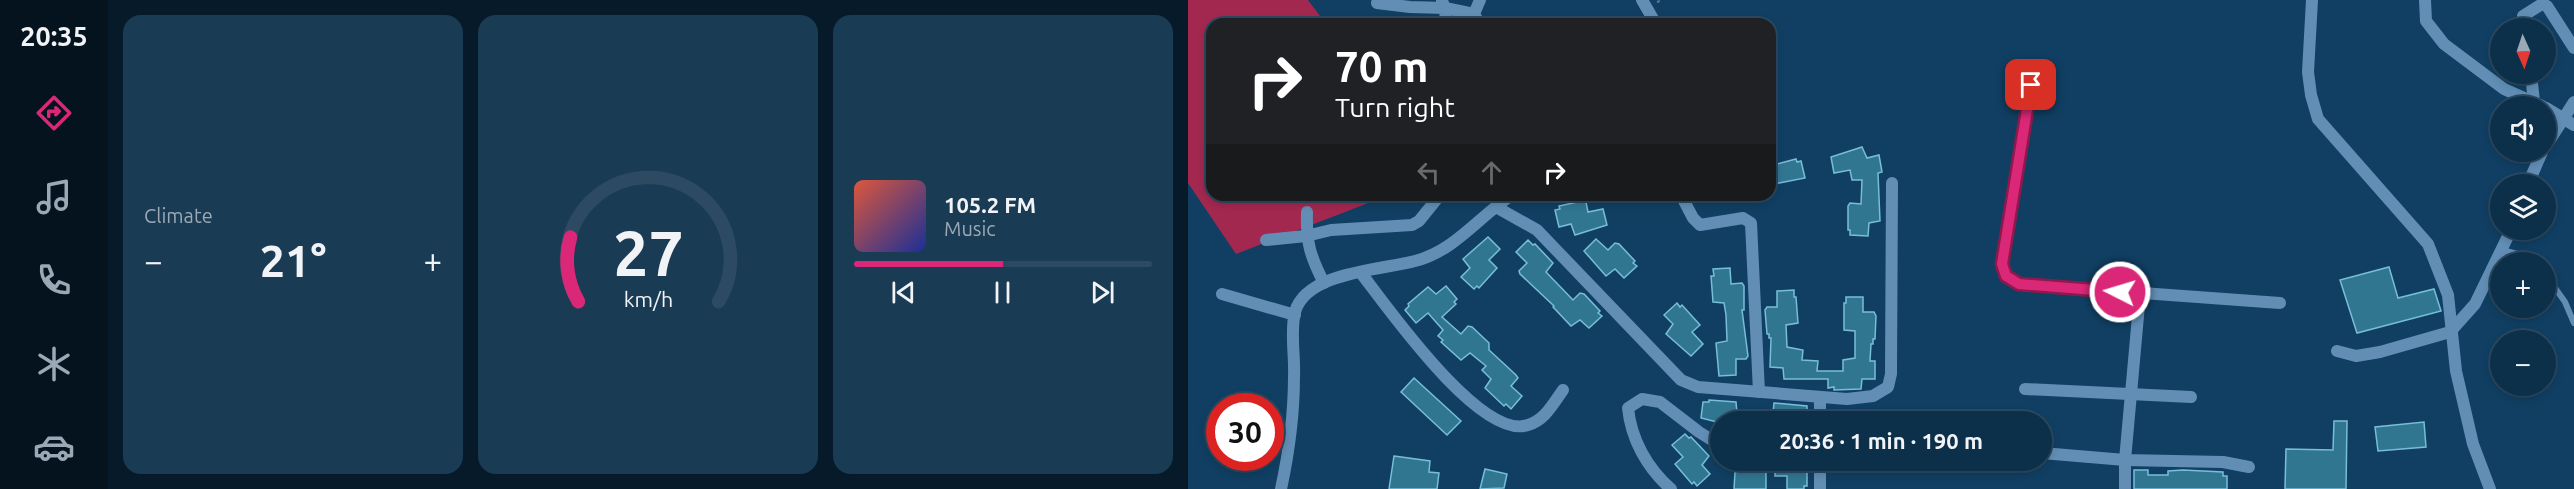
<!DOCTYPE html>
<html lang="en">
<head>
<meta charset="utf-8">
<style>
	body { margin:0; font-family:Ubuntu,sans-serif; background:#1a3b54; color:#f1f3f6; height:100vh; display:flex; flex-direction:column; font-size:22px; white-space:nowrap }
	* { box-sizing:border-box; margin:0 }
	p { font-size:20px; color:#9aa9b5 }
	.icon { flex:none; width:33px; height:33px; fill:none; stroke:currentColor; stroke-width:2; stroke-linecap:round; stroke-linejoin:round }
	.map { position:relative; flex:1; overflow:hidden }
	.panel { display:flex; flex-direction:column; gap:15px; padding:15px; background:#071a29; width:1080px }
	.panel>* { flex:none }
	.top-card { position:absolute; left:18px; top:18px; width:570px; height:183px; border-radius:18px; box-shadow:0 3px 9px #0003,0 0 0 2px #2c4a62; background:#202124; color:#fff; overflow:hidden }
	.needle { width:39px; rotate:177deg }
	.tools { position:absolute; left:1302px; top:18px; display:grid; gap:12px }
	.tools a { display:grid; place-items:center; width:66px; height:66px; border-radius:50%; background:#0c2f4a; box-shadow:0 3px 9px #0003,0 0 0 2px #2c4a62; font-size:30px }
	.speed { position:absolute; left:18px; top:393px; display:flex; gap:12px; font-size:30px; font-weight:700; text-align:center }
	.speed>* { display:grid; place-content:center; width:78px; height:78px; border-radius:50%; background:#0c2f4a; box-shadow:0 3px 9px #0003,0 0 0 2px #2c4a62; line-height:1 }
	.speed .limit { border:9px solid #d22; background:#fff; color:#111 }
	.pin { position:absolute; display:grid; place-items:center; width:51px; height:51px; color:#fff; margin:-26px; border-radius:12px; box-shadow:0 3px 9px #0006 }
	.me { position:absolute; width:66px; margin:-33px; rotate:275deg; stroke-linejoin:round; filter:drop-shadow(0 0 4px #0008) }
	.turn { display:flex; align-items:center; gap:21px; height:126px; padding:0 30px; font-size:27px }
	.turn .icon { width:78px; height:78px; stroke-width:2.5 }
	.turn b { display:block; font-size:42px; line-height:51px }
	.lanes { display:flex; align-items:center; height:57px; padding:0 30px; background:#0003; justify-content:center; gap:30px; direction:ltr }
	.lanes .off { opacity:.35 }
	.big { font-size:45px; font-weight:600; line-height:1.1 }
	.panel .widget { flex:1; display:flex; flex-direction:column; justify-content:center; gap:9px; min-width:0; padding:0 21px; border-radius:18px; background:#1a3b54 }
	.panel .dial { align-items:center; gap:0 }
	.dial svg { height:156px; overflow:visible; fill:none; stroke:#2c4a62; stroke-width:7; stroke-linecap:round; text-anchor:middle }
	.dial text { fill:#f1f3f6; stroke:none }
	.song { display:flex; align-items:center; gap:18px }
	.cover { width:72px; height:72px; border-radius:9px; background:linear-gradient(135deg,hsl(10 70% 55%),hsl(230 70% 35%)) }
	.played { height:6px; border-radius:3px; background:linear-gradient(90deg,#db2777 50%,#2c4a62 50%) }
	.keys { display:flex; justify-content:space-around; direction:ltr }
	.heat { display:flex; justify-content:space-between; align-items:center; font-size:33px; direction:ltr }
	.panel .tiles { flex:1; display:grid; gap:15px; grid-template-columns:repeat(3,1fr) }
	.trip { position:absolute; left:522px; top:411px; width:342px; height:60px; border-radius:30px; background:#0c2f4a; box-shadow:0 3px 9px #0003,0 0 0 2px #2c4a62; font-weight:600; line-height:60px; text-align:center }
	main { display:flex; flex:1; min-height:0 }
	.tabs { display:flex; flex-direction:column; width:108px; justify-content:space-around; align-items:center; background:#05131e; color:#9aa9b5 }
	.tabs .icon { width:42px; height:42px }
	.tabs .selected { color:#db2777 }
	.tabs b { font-size:27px; color:#f1f3f6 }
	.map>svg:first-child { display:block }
	.green { fill:#a32850 }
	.building { fill:#317691; stroke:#78bdd9; stroke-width:1.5 }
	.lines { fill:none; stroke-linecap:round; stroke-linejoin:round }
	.path { stroke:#587c98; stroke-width:2; stroke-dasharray:3 4.5; stroke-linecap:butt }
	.service { stroke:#628eb5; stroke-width:6 }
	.minor { stroke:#628eb5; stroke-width:12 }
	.route-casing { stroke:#8e194d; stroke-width:15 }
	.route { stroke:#db2777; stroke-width:10 }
</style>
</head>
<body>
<main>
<nav class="tabs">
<b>20:35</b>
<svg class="icon selected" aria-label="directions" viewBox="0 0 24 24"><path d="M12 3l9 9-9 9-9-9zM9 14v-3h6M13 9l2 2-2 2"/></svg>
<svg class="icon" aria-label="music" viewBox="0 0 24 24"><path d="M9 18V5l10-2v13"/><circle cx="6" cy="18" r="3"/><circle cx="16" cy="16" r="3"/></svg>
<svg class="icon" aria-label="phone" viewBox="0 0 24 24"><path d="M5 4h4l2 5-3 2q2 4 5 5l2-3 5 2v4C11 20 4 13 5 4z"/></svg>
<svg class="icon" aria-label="climate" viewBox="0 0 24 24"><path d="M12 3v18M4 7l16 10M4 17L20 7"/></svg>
<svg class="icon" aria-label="car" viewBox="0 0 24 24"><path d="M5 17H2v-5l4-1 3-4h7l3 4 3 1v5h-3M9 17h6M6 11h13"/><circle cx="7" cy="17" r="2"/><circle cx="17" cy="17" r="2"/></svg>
</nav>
<section class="panel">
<div class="tiles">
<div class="widget"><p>Climate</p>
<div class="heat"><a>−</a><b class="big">21°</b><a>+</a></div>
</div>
<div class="widget dial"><svg viewBox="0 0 100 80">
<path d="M14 69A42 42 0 1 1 86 69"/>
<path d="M14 69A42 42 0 0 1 10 36" stroke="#db2777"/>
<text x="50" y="56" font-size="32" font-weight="700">27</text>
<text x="50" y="72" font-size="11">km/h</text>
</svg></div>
<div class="widget">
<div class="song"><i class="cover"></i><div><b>105.2 FM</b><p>Music</p></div></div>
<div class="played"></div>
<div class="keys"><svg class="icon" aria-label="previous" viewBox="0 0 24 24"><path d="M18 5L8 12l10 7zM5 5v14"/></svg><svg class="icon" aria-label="pause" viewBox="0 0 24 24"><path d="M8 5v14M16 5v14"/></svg><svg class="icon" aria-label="next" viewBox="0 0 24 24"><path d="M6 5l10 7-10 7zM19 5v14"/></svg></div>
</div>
</div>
</section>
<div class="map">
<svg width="1386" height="489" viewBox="0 0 1386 489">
	<rect width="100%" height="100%" fill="#103f63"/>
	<polygon class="green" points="0,0 120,0 138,24 24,24 24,195 201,195 48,254 0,183"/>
	<g class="building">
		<polygon points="674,147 679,158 691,155 694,172 690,173 692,221 681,223 680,236 662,235 662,230 660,230 660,206 662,203 673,204 674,180 664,180 662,170 646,173 643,157"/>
		<polygon points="608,159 609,162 613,161 617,178 586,184 582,166"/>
		<polygon points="394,201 398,202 400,212 415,209 419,225 387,235 383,224 371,227 367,210 372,209 371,206"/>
		<polygon points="300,237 312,249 301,260 309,268 291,288 289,286 286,289 273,277 282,268 275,259"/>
		<polygon points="408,239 420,250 427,243 431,244 447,261 445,263 449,266 436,278 427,269 418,276 396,251"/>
		<polygon points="340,240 345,245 347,244 365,263 358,272 385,300 392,293 396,294 412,311 410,313 414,316 401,328 392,320 383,326 365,307 366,306 332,274 331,271 339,263 328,252"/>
		<polygon points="1201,267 1210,298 1246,289 1253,311 1169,333 1152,280"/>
		<polygon points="542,268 543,284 554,283 556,286 556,310 554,310 560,356 558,359 548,359 548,375 531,376 528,343 539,341 538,315 536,303 525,302 523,276 526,276 525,269"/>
		<polygon points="258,286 269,299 266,302 268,304 254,317 273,334 280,326 284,327 301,343 301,350 328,375 330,378 323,386 334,396 323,409 318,404 316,406 297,388 303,379 294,370 298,366 282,353 273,360 253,342 255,340 250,336 255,330 240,313 228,323 217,310 221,306 220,304 240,287 248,294"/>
		<polygon points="606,290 606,297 608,297 610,323 598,325 599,347 615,350 614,360 630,361 629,371 655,371 655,360 667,358 667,331 656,330 656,303 658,303 658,297 675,297 675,312 686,312 688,316 687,339 685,339 685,344 683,344 682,361 687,361 687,379 674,379 673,389 646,390 646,387 640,388 640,379 596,379 595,368 582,367 583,338 581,338 581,334 579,334 577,310 579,307 589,307 589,291"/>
		<polygon points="489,303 492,307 494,305 512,325 504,332 515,344 503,356 478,334 485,324 476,315"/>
		<polygon points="226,378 273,421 259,435 213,392"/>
		<polygon points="521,400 548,402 549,413 572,415 572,422 529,422 513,418 515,402 521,402"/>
		<polygon points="586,403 619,406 619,422 584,422"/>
		<polygon points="1146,421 1159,421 1158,489 1097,489 1098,449 1145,450"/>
		<polygon points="1236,422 1238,447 1190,451 1187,427"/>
		<polygon points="497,434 501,438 503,437 521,456 514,465 522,474 509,486 506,482 504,484 487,464 495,457 484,445"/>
		<polygon points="206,456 242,461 241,472 251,473 249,489 201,489"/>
		<polygon points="590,460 619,460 619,486 616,486 616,489 599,489 599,476 587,476 587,464 590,464"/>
		<polygon points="297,469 319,474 316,488 292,489"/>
		<polygon points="946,470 960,470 960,475 980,475 980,471 995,470 1035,472 1035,476 1039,476 1039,489 946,489"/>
		<polygon points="550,471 578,472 578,489 546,489 547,472"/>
	</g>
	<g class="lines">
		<polyline class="path" points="469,2 475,0"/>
		<g class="service">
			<polyline points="1314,250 1341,257 1346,262"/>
			<polyline points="1358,275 1377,302 1386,323"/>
		</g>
		<g class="minor">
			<polyline points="454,0 468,24"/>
			<polyline points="1124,0 1120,72 1123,95 1130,119 1240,244 1260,295 1268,371 1285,444 1302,489"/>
			<polyline points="1237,0 1238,21 1256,44 1316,89 1354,106"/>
			<polyline points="254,1 257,8 286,14 292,24"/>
			<polyline points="189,3 222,7 257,8 258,24"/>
			<polyline points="286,14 292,0"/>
			<polyline points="1335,16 1354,4 1359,6 1386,48"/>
			<polyline points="1343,74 1346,102"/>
			<polyline points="843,85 814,264 818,276 831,284 1092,303"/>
			<polyline points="1358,108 1386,125"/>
			<polyline points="1358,146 1386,102"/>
			<polyline points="1340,184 1354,152"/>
			<polyline points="493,195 505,218 512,225 555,218 563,223 571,392"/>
			<polyline points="308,207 349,230 493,380 510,387 659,399 685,396 700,387 703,374 704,183"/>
			<path d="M 119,212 C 118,242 122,256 136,283"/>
			<polyline points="78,240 118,236 143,230 224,225 231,221 252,195"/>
			<path d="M 173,273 C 200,308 293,441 340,425 C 357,420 365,404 375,390"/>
			<polyline points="34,294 107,315"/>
			<polyline points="1149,351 1168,356 1192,352 1262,332 1287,304 1323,230"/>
			<polyline points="837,389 1003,397"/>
			<polyline points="632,397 632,422"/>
			<polyline points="854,453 937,460 1035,462 1061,467"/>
			<polyline points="560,460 561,461"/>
			<polyline points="632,460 632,489"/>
			<path d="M 93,489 C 101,452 106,414 106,376 C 107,356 102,331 107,312 C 118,272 193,270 227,261 C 267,251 291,216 324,195"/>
			<path d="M 483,489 C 459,468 443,439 440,408 L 454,399 L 472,402 L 511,432 L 532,445"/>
			<polyline points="937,489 937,460 952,294"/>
		</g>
	</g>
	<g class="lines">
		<g class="route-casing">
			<polyline id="route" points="843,85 814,264 818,276 831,284 932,292"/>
		</g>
		<use href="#route" class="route"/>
	</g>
</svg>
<div class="tools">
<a><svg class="needle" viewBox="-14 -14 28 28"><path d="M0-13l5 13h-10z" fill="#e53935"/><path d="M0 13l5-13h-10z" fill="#9aa9b5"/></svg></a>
<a><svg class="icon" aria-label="sound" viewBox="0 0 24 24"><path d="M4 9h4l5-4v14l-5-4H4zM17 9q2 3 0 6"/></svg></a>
<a><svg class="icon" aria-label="layers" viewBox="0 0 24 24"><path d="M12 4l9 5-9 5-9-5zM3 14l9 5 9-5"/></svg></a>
<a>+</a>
<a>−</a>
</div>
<div class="speed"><div class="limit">30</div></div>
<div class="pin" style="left:843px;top:85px;background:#d93025"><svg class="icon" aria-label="arrive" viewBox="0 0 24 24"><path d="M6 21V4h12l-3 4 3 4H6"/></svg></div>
<svg class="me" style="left:932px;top:292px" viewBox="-20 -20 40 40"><circle r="17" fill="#db2777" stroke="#fff" stroke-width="3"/><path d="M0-11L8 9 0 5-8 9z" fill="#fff"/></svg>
<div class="trip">20:36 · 1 min · 190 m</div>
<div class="top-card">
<div class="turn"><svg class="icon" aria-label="right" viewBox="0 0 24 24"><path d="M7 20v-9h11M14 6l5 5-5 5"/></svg><div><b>70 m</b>Turn right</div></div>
<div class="lanes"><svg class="icon off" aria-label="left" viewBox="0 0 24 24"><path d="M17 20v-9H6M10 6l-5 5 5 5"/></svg><svg class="icon off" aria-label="ahead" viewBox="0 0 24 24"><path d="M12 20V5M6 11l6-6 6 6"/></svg><svg class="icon" aria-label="right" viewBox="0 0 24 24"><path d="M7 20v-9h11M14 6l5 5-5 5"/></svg></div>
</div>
</div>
</main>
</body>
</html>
